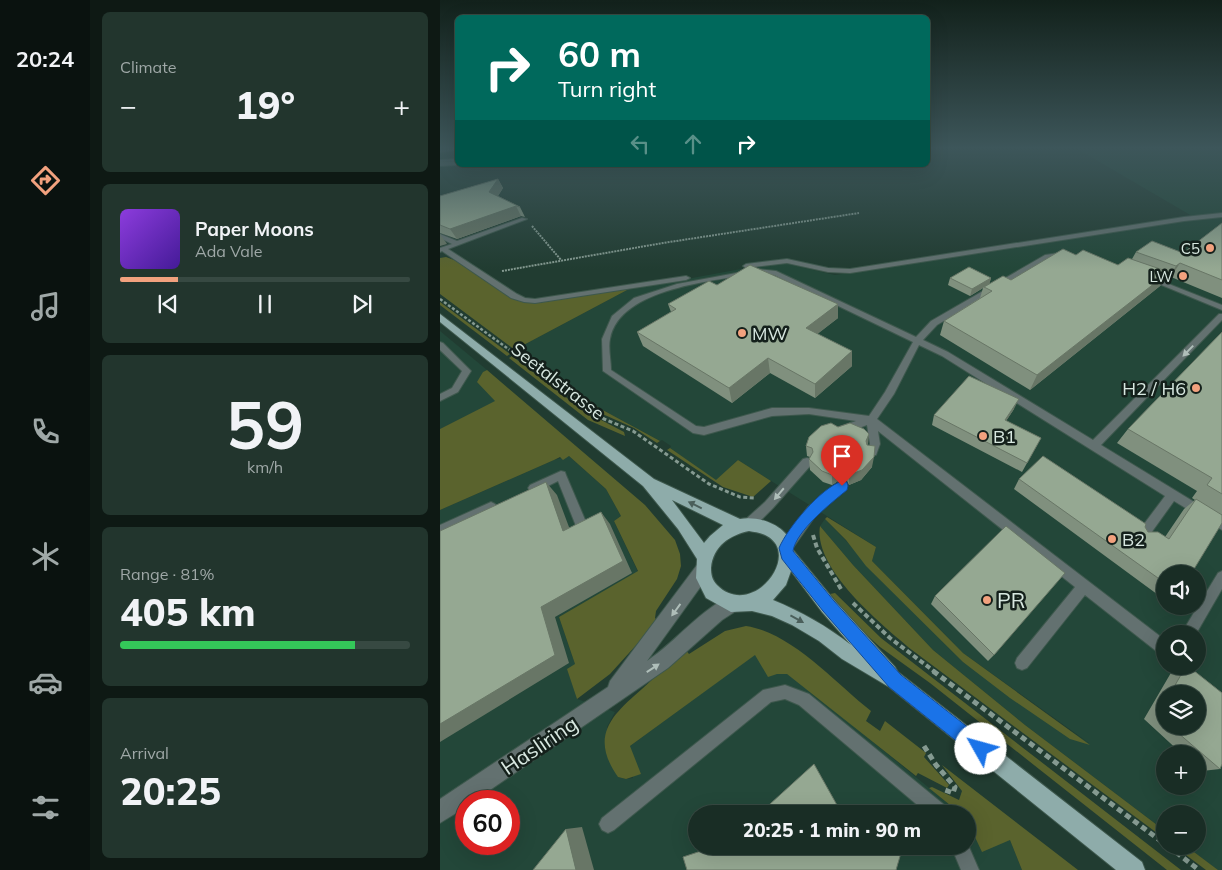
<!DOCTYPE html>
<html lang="en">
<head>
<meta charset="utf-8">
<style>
	body { margin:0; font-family:Mulish,sans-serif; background:#22352d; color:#f1f3f6; height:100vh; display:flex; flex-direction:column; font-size:19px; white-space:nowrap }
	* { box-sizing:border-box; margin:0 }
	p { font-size:16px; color:#9fa8a7 }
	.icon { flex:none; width:28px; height:28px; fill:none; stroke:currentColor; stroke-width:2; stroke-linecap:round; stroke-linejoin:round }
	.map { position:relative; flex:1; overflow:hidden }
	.panel { display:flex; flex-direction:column; gap:12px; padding:12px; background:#0e1914; width:350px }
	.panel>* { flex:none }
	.guide { position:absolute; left:15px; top:15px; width:475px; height:152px; border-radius:8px; box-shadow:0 5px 20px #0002,0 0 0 1px #374942; background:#00695c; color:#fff; overflow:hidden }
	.tools { position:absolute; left:716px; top:565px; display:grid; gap:10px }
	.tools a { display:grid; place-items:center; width:50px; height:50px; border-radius:50%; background:#192d25; box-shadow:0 5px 20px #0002,0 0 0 1px #374942; font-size:25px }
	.speed { position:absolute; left:15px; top:790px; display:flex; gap:10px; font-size:25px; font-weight:700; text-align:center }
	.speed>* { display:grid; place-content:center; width:65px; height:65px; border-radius:50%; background:#192d25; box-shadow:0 5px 20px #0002,0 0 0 1px #374942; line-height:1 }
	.speed .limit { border:8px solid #d22; background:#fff; color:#111 }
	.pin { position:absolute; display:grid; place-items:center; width:42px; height:42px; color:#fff; margin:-51px -21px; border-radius:50% 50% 50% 0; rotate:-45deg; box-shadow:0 0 5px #0007 }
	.pin .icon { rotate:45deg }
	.me { position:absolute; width:55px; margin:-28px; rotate:308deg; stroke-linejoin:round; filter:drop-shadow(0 0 4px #0008) }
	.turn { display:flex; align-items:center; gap:18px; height:105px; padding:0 20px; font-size:22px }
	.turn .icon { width:65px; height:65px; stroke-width:2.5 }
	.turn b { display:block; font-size:35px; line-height:42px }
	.lanes { display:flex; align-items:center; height:48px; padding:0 20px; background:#0003; justify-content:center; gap:25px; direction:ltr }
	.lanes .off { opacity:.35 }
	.big { font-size:38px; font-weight:800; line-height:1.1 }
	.panel .tile { flex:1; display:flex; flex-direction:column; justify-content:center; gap:8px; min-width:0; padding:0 18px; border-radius:8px; background:#22352d }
	.panel .dial { align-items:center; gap:0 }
	.dial b { font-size:65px; line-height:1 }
	.song { display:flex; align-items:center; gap:15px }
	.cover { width:60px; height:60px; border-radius:8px; background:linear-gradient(135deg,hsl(270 70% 55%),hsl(260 70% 35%)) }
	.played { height:5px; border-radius:2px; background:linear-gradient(90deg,#f2a17e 20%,#374942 20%) }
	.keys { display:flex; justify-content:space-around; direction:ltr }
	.heat { display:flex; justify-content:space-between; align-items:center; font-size:28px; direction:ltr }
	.charge { height:8px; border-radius:4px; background:linear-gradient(90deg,#34c759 81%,#374942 0) }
	.trip { position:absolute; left:248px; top:805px; width:288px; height:50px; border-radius:25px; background:#192d25; box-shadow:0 5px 20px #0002,0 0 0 1px #374942; font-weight:800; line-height:50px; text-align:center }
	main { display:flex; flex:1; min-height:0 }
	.tabs { display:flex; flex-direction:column; width:90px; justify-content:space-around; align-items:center; background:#0a120f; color:#9fa8a7 }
	.tabs .icon { width:35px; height:35px }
	.tabs .selected { color:#f2a17e }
	.tabs b { font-size:22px; color:#f1f3f6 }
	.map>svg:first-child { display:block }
	.built { fill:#234739; fill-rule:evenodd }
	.green { fill:#5a632d }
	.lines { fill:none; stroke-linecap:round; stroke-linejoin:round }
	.lane-casing { stroke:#3e584d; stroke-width:2 }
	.street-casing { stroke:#3e584d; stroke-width:2 }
	.primary-casing { stroke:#3e584d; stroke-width:2 }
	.path-far4 { stroke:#859a91; stroke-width:2; stroke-dasharray:2 1; stroke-linecap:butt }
	.path-far3 { stroke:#859a91; stroke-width:2.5; stroke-dasharray:3 2; stroke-linecap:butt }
	.path-far2 { stroke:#859a91; stroke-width:3; stroke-dasharray:4 2.5; stroke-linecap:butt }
	.path-far1 { stroke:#859a91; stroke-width:4; stroke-dasharray:5 3; stroke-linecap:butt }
	.path { stroke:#859a91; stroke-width:5; stroke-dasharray:6 4; stroke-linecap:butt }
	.lane { fill:#637170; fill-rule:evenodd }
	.street { fill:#637170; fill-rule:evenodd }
	.primary { fill:#8eacaa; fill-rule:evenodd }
	.wall { fill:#80907e; fill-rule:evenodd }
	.shaded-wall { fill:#687666 }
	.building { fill:#95a892; stroke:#687666 }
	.oneway { fill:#afbeb9 }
	.oneway2 { fill:#4b5f5b }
	.route { fill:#1a73e8; stroke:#114b97 }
	.poi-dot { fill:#f2a17e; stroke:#14201b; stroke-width:2 }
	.labels { text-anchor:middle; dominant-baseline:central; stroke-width:5; stroke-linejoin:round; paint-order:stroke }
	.far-poi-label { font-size:15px; fill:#d8e8e1; stroke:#14201b; text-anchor:end }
	.poi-label { font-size:18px; fill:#d8e8e1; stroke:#14201b; text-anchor:start }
	.street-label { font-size:18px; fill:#d8e8e1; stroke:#14201b }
	.near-poi-label { font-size:21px; fill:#d8e8e1; stroke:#14201b; text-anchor:start }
	.near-street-label { font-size:21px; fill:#d8e8e1; stroke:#14201b }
</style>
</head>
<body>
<main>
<nav class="tabs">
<b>20:24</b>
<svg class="icon selected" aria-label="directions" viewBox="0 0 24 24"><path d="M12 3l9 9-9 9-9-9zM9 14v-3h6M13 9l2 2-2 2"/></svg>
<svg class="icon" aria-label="music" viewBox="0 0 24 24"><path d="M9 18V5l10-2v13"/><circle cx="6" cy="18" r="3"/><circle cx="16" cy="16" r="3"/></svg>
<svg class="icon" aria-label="phone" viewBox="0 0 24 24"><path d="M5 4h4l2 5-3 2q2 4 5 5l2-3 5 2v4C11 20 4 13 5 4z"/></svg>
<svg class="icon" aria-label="climate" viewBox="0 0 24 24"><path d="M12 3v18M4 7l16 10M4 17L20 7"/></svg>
<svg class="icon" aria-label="car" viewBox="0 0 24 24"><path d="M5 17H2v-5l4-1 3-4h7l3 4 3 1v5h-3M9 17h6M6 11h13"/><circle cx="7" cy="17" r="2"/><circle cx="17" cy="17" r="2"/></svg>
<svg class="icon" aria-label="filters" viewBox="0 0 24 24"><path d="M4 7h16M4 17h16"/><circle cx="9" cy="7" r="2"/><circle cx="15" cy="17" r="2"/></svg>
</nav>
<section class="panel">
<div class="tile"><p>Climate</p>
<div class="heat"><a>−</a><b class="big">19°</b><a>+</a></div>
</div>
<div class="tile">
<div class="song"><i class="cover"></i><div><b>Paper Moons</b><p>Ada Vale</p></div></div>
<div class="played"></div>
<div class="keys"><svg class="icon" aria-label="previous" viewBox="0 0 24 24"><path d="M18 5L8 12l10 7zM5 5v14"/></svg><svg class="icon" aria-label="pause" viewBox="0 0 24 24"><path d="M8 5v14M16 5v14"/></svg><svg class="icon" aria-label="next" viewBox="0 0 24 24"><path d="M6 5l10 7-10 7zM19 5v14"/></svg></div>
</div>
<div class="tile dial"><b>59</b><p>km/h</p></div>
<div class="tile"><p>Range · 81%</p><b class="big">405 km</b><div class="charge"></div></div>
<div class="tile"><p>Arrival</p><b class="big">20:25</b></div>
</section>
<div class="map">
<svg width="782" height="870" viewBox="0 0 782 870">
	<rect width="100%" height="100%" fill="#213c31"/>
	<g class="built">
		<path d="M 634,147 L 782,147 L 782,870 L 778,870 L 746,846 L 758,846 L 758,814 L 725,814 L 725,831 L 585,725 L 493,650 L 413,565 L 380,526 L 385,519 L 523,662 L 649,743 L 523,653 L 432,561 L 436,547 L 298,460 L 276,481 L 230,448 L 231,446 L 222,440 L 220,441 L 159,408 L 78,348 L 187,290 L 328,264 L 348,264 L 395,275 L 757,219 ZM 725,574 L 758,574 L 758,606 L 725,606 ZM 725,634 L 758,634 L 758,666 L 725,666 ZM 725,694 L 758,694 L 758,726 L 725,726 ZM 725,754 L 758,754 L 758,786 L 725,786 Z"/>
		<polygon points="0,331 47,370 43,372 56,401 0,429"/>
		<path d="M 129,456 L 166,489 L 181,516 L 174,521 L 198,572 L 119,617 L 135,664 L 137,699 L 175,712 L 167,727 L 178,777 L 186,779 L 193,778 L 190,746 L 315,654 L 337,674 L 347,674 L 356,679 L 521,814 L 256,814 L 256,846 L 526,846 L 526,818 L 570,840 L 582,870 L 0,870 L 0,510 L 114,460 ZM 26,801 L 69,801 L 69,844 L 26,844 Z"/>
	</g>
	<g class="green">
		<polygon points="6,257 22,263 76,300 93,302 189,289 78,348 159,408 220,441 217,443 194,428 158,412 0,294 0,258"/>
		<polygon points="0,302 70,354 67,356 0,305"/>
		<polygon points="72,356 144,411 184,432 185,436 148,420 69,358"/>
		<polygon points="47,370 205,505 235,540 240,554 241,566 237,579 216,611 215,618 218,621 170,674 137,699 127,669 135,664 119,617 198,571 174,521 181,516 166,489 129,456 123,460 120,457 114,460 0,510 0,429 55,401 37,382 43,372"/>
		<polygon points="230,448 276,480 298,460 331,481 313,497 283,487 227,450"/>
		<polygon points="387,517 436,547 432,561 523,653 650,745 630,739 570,698 523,662 426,566 406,540 385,519"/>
		<path d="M 380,526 L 413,565 L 493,650 L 585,725 L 725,831 L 725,839 L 472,650 C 442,625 373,569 380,526 Z"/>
		<polygon points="395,593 441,638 741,870 727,870 490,683 440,647 417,626 390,594"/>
		<path d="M 306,626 C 352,633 395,683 431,711 L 426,721 L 440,731 L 445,721 L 486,753 L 484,757 L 509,785 L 507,788 L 478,773 L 476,776 L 347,674 L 337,674 L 328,677 L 315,655 L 190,746 L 201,774 L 186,779 L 178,777 C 149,736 172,715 202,689 C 217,675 231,662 245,649 L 249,654 L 285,631 Z"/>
		<polygon points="502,765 638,870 582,870 570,840 542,852 526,818 526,814 521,814 489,788 492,787 519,800 522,791"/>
		<polygon points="734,846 746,846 778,870 766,870"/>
	</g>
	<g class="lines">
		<g class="lane-casing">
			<g id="lane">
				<polygon points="18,148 18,150 0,152 0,150"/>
				<polygon points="18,159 18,161 0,162 0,160"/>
				<polygon points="782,213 782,217 744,221 410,273 388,272 347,263 306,268 303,266 306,264 347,259 388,268 410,269 744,217"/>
				<polygon points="82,218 87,219 8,249 77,294 85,298 95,299 246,276 250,278 246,280 95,303 84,302 71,298 2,251 0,252 0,248 12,244 0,238 0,234 17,241"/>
				<path d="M 626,252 L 628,253 L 628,255 L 609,258 L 497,325 L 483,340 L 508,352 L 653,440 L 779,314 L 782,314 L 782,320 L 661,445 L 782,519 L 782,530 L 734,501 L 706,540 L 702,541 L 698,540 L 696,536 L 698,532 L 725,496 L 502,356 L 479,345 L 454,394 L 437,419 L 725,640 L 725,656 L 720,654 L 645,595 L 587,668 L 582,670 L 577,668 L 575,663 L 577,658 L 635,587 L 438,431 L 440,444 L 436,455 L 428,455 L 427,452 L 430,444 L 427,425 L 403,434 L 399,433 L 398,430 L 399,427 L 416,421 L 369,414 L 332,416 L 264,435 L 253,433 L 163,371 L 162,339 L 172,316 L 194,298 L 237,284 L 318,269 L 336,271 L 476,337 L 491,321 L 605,255 ZM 318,273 L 334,275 L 473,342 L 445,392 L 429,416 L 369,408 L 332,408 L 264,427 L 256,426 L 171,370 C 171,360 168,348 170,339 C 180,287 276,281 318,273 Z"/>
				<polygon points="707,277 711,277 782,305 782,310 707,279"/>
				<polygon points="0,342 3,343 31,371 18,392 0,401 0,394 12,388 22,371 0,350"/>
				<polygon points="367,458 371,459 372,462 371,465 333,508 313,528 309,529 305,528 303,524 305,520 325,502 363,459"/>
				<polygon points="121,471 125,472 126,475 146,522 144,526 140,527 136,526 118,481 94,493 90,491 88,488 90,485"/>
				<polygon points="402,481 406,483 407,486 406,489 376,515 350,552 346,554 342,552 340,548 342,544 368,507 398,483"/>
				<polygon points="51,502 55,504 57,507 55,510 0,536 0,525"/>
				<polygon points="782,571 782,589 756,634 741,634 778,573"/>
				<polygon points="345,685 369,694 508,808 510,814 488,814 359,705 345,699 331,702 174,830 168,833 162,830 159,824 162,818 323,690"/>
				<polygon points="526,840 539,870 521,870 511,846 526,846"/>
			</g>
		</g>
		<g class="street-casing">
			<g id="street">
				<polygon points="18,161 18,165 0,166 0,162"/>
				<path d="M 263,562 L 269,565 L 271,570 L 269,575 L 207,661 C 237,641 260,609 293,595 L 299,597 L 301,603 L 299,609 L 282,620 L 228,668 L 34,801 L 26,801 L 26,807 L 0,823 L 0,799 L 168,687 L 170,681 L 257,565 Z"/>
			</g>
		</g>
		<g class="primary-casing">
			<path id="primary" d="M 0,314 L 214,479 L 300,519 C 320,515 351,527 353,550 L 394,600 L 455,667 L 458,672 L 702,862 L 705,870 L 676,870 L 449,687 L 402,659 L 379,641 L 352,625 L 332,616 L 312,611 L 291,612 L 266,598 L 256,578 L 257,559 L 238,529 L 203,486 L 0,322 ZM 232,500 L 283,525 L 270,536 L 264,543 ZM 309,531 C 315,532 322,533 327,536 C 362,555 312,620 277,585 C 272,580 271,574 271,568 C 273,546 290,535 309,531 ZM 351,571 L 382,612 L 411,645 C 387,626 362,612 333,600 L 346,585 Z"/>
		</g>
		<g class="path-far4">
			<polyline points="92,226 121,260"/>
			<polyline points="62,271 223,243 419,213"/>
		</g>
		<polyline class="path-far3" points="0,299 123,389"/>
		<polyline class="path-far2" points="121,387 164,419 193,431 269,484 300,497 314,498"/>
		<g class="path-far1">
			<polyline points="373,535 377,548 401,589"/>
			<polyline points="413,603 450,638 495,672"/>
		</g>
		<g class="path">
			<polyline points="493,671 725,844"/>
			<polyline points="484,746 496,765 515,787 513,793 502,789"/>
			<polyline points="728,846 759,870"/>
		</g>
		<use href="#lane" class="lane"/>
		<use href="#street" class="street"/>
		<use href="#primary" class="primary"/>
	</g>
	<g class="wall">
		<polygon points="58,179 63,188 58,196 80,207 85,217 81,216 17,239 0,233 0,196"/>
		<polygon points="782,223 782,298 731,277 727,280 724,279 720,286 590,390 500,335 504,321 540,298 543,288 530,296 508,285 510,278 551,278 549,284 571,280 636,255 678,265 692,259 696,252 743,253"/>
		<polygon points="277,285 398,318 377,334 412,366 375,398 330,373 292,403 203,346 197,332 231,312 228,304"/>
		<polygon points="782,332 782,514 725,574 725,600 574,489 579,479 705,527 708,532 725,537 744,509 755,500 752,498 757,491 677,443 688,429"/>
		<polygon points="574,409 566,421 601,438 582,472 492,425 494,415"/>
		<polygon points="428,445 432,467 421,480 409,485 407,481 401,479 392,485 383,482 370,470 369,459 370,457 367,456 366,446"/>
		<polygon points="495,596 554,655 548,661 491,604"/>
		<path d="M 744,666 L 748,666 L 782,693 L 782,764 L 780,769 L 762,771 L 758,767 L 758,754 L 742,754 L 704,719 L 732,671 ZM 725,694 L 758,694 L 758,726 L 725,726 Z"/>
	</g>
	<g class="shaded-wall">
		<polygon points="58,179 63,188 54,202 49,192"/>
		<polygon points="76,206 81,216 17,239 10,229"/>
		<polygon points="0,234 7,244 0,246"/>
		<polygon points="740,263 731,277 727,280 736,266"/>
		<polygon points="729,272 720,286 590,390 597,375"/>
		<polygon points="551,278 549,285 544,287 543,288 530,296 532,289"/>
		<polygon points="398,304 398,318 366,343 366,328"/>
		<polygon points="412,351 412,366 375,398 375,384"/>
		<polygon points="328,358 330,373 292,403 289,388"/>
		<polygon points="579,399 574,409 560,430 565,420"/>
		<polygon points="429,434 428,444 425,451 426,441"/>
		<polygon points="434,457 432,467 421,480 409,485 409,475"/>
		<polygon points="401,469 401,479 392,485 392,475"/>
		<polygon points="106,482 117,495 135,543 123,531"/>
		<polygon points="161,512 170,524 192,573 115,617 129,663 0,742 0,724 101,607"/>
		<polygon points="142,827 154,870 136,870 126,829"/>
	</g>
	<g class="building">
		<polygon points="58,179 49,192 80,207 76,206 10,229 0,225 0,196"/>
		<polygon points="782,223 782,280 740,263 736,266 696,252 712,241 743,253"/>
		<polygon points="623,249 636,255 643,250 678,265 688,258 729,272 597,375 504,321 552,291 544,287 563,276 571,280"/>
		<polygon points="310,265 398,304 366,328 412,351 375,384 328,358 289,388 197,332 236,309 228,304 269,281 277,285"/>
		<polygon points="529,267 551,278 532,289 510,278"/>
		<polygon points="782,332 782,494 767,485 772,478 688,429"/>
		<polygon points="529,376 579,399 565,420 601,438 587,463 494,415"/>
		<polygon points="391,423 398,427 410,423 424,429 429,434 426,441 427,445 435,446 434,457 422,470 409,475 407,471 401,469 392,475 382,471 369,459 373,452 372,448 366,446 369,437 381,426"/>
		<polygon points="603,456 706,524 705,527 708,532 718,532 729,539 756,499 782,515 782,523 751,574 725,574 725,583 579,479"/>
		<polygon points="106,482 123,531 161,512 183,561 101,607 115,655 0,724 0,531"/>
		<polygon points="566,526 625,573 554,655 495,596"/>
		<polygon points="746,666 748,666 782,693 782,764 780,769 730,726 758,726 758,694 730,694"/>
		<polygon points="725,703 725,722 718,715"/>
		<polygon points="374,764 402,814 319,814"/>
		<polygon points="126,829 136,870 93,870"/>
		<polygon points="276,846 463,846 456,870 247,870 243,857"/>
	</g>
	<defs><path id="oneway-solid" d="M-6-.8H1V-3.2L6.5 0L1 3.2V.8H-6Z" transform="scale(1.25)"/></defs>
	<g class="oneway">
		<use href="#oneway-solid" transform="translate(748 351) rotate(134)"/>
		<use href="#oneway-solid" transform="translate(339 494) rotate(130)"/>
		<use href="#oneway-solid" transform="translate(236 610) rotate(126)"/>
		<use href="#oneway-solid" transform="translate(213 668) rotate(-33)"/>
	</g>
	<g class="oneway2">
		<use href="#oneway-solid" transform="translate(255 505) rotate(-154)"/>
		<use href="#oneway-solid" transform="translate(357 619) rotate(29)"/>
	</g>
	<linearGradient id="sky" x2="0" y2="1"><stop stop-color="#12211b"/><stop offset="0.55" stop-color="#3d565a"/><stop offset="1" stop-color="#3d565a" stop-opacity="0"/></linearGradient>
	<rect width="782" height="269" fill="url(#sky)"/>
	<path class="route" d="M 402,481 L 407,482 L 408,486 L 407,490 C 391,503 356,531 353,551 L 394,601 L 461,675 L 548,743 L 550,749 L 548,756 L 541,758 L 535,756 L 449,687 L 383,611 L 342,559 L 339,548 C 348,527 381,488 402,481 Z"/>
	<g class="poi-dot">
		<circle cx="770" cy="248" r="5"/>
		<circle cx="743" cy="276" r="5"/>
		<circle cx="302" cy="333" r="5"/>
		<circle cx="756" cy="388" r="5"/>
		<circle cx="543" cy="436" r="5"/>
		<circle cx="672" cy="539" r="5"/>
		<circle cx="547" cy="600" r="5"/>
	</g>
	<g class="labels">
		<g class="far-poi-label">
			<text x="760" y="248">C5</text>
			<text x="733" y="276">LW</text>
		</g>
		<g class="poi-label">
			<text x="312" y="333">MW</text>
			<text x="746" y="388" text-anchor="end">H2 / H6</text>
			<text x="553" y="436">B1</text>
			<text x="682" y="539">B2</text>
		</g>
		<g class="street-label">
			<text transform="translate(118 381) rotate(38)">Seetalstrasse</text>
		</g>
		<g class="near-poi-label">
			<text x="557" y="600">PR</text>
		</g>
		<g class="near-street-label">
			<text transform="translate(99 745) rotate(-34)">Hasliring</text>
		</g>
	</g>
</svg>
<div class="tools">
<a><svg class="icon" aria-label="sound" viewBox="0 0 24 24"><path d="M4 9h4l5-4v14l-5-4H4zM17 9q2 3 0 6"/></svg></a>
<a><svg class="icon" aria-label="search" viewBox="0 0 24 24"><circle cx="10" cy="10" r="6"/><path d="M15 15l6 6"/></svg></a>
<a><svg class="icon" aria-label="layers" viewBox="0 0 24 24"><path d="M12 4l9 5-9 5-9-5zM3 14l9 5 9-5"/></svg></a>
<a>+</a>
<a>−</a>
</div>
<div class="speed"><div class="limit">60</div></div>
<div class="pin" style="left:402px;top:486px;background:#d93025"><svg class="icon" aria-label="arrive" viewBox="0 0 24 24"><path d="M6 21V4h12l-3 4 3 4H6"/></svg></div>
<svg class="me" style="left:541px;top:749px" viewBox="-20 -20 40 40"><circle r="19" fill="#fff"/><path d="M0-13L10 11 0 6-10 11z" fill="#1a73e8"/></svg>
<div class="trip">20:25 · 1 min · 90 m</div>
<div class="guide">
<div class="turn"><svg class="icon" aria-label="right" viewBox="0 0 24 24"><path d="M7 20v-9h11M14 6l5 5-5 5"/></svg><div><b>60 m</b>Turn right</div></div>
<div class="lanes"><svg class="icon off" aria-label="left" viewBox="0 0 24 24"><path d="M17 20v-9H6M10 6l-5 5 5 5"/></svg><svg class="icon off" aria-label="ahead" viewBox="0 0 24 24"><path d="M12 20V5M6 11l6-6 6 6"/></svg><svg class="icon" aria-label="right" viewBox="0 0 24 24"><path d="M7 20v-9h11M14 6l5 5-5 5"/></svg></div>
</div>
</div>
</main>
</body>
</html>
